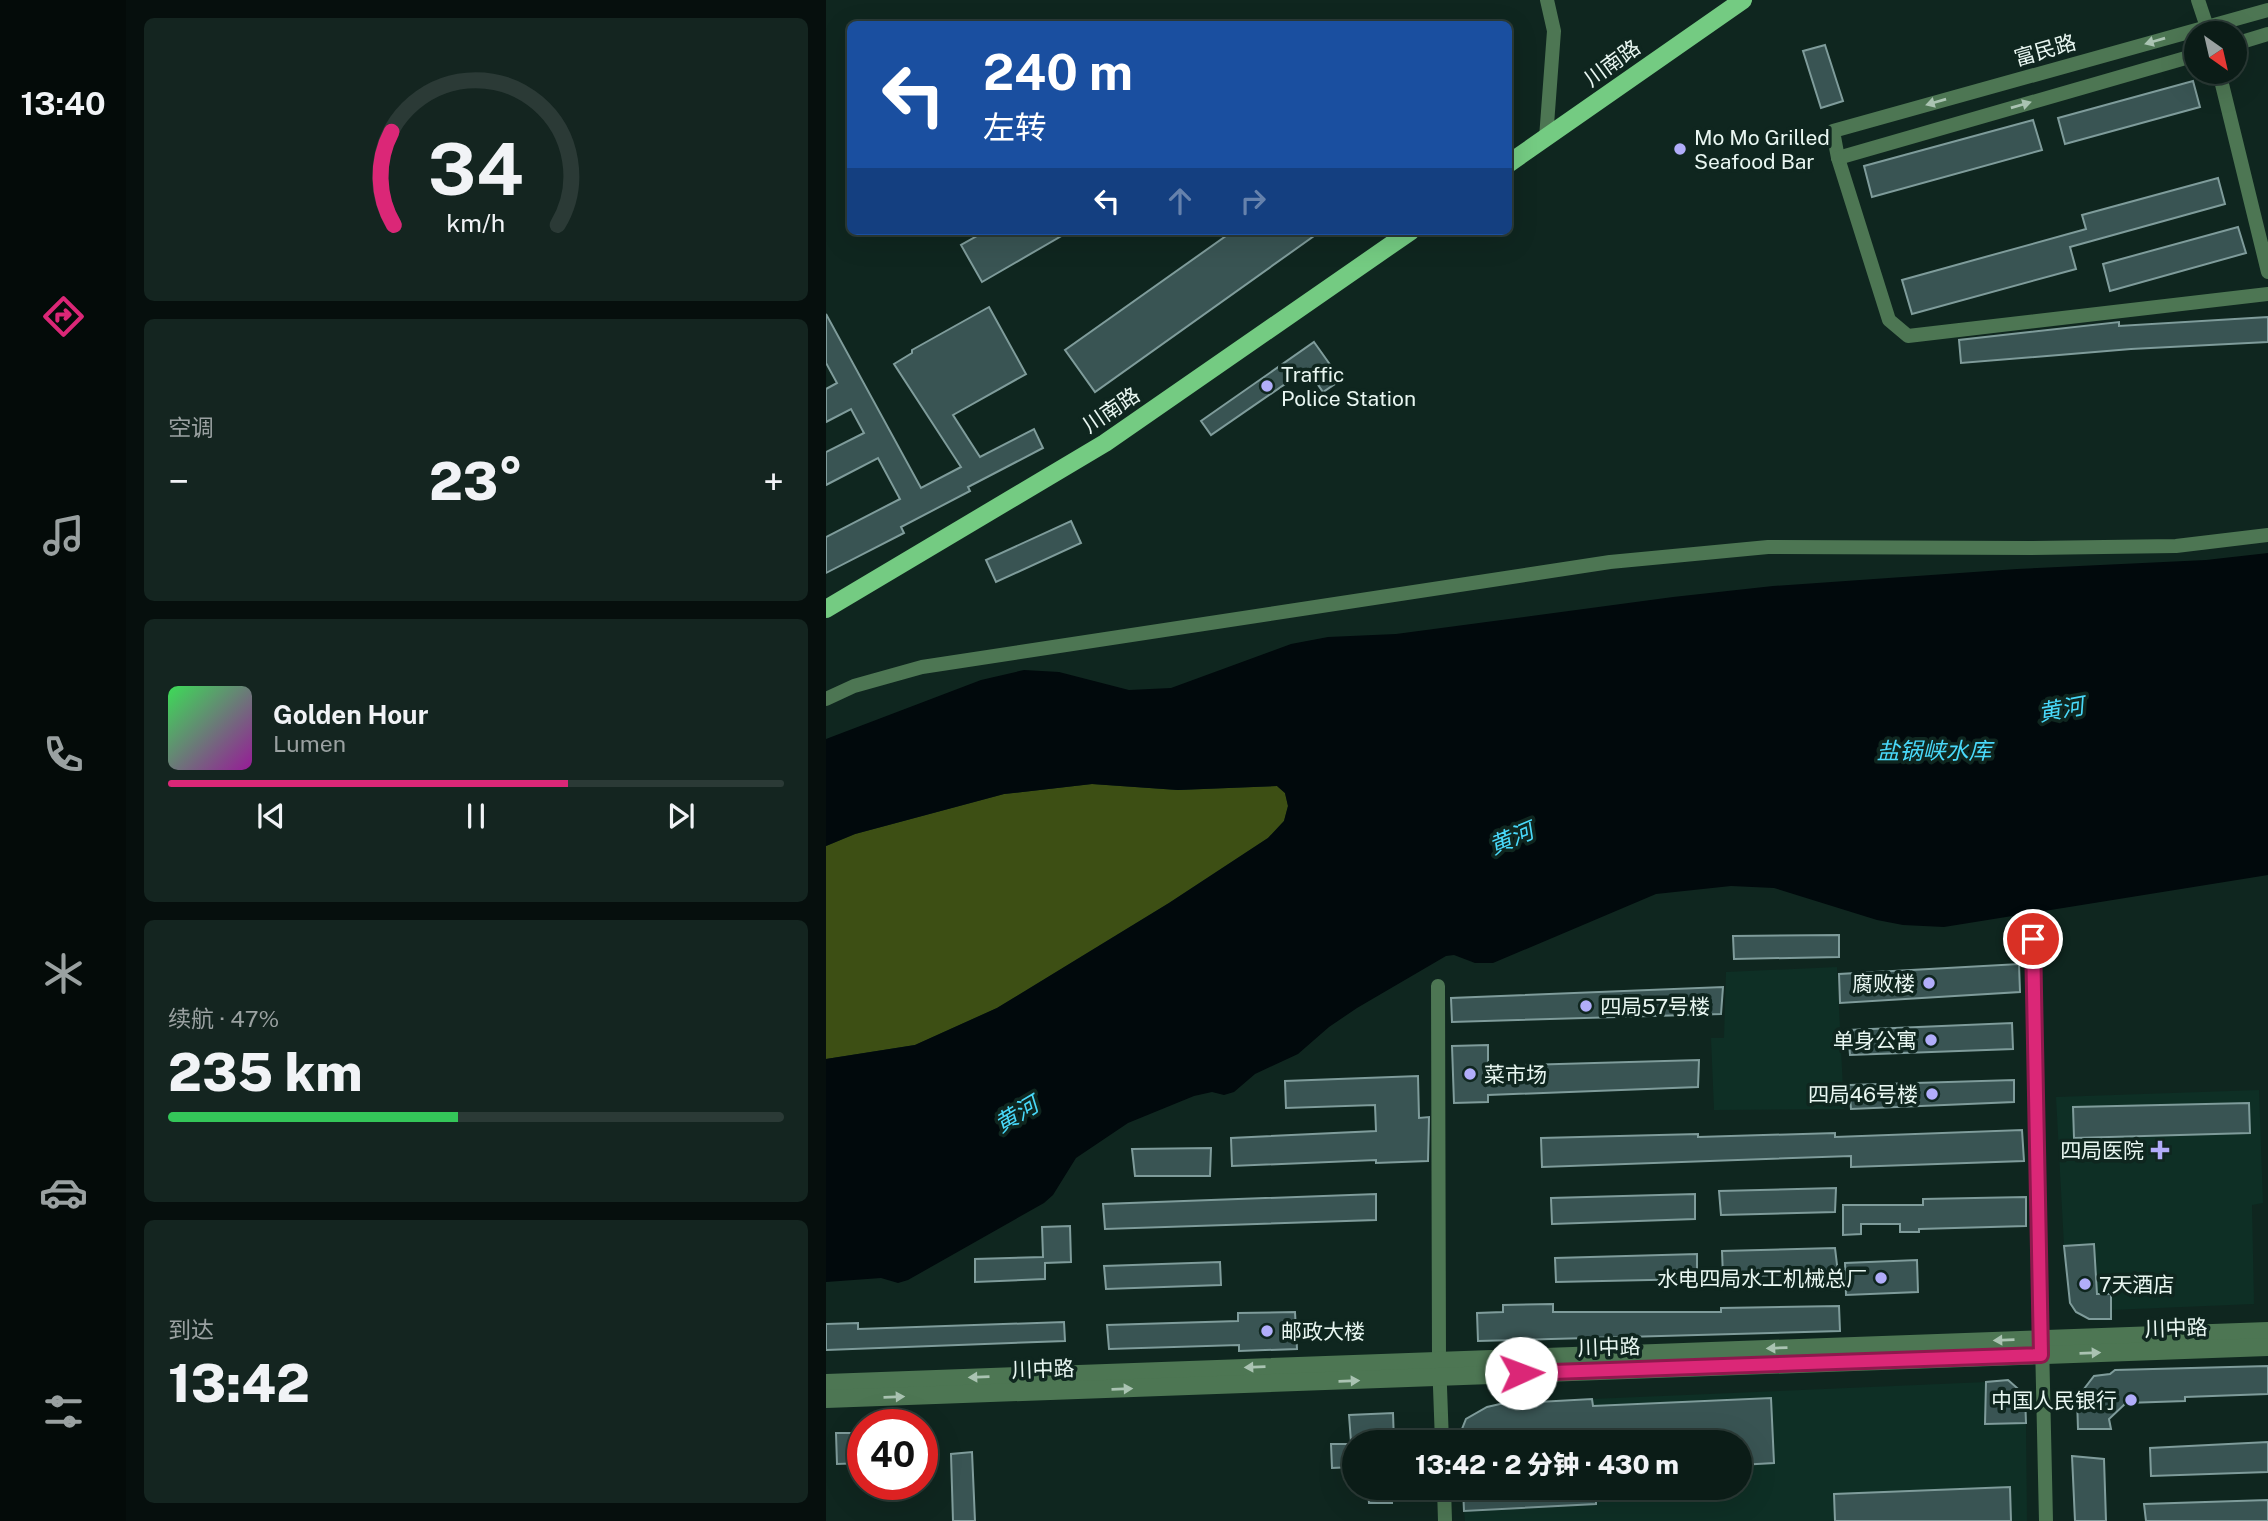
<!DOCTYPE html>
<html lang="zh">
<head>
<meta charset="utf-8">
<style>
	body { margin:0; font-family:"Public Sans","Noto Sans SC",sans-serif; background:#142520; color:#f1f3f6; height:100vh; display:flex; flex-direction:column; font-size:26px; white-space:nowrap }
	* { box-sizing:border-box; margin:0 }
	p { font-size:23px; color:#9aa1a1 }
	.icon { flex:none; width:38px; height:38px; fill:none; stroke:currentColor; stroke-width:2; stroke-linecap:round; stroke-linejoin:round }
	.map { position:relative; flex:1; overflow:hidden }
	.details { display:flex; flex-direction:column; gap:18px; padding:18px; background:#060f0d; width:700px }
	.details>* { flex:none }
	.banner { position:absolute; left:21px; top:21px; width:665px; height:214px; border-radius:10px; box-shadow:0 7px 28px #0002,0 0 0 2px #2b3a36; background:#1a4fa0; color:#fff; overflow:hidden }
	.needle { width:46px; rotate:146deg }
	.fabs { position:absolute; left:1358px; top:21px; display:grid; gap:14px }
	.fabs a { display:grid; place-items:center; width:63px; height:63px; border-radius:50%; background:#0b1c17; box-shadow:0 7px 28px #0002,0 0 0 2px #2b3a36; font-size:35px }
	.speed { position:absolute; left:21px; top:1409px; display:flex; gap:14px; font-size:35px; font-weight:700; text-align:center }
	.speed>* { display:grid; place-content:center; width:91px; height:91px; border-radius:50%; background:#0b1c17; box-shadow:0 7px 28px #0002,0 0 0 2px #2b3a36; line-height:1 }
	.speed .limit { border:10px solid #d22; background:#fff; color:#111 }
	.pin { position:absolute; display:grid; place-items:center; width:60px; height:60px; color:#fff; margin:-30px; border:4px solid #fff; border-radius:50%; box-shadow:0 2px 7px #0007 }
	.me { position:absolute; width:77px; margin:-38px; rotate:88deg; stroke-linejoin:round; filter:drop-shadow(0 0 5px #0008) }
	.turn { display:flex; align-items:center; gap:24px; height:147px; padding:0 21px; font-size:32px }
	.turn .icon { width:91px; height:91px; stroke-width:2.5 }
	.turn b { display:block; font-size:49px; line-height:60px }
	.lanes { display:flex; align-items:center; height:66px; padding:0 21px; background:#0003; justify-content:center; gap:35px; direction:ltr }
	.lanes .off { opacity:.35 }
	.big { font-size:52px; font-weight:800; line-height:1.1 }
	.details .card { flex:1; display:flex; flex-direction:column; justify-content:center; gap:10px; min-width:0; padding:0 24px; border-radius:10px; background:#142520 }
	.details .dial { align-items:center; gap:0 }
	.dial svg { height:182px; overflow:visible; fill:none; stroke:#2b3a36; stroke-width:7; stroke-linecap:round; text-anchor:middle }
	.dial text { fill:#f1f3f6; stroke:none }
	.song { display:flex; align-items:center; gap:21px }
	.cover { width:84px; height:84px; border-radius:10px; background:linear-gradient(135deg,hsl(130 70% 55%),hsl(300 70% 35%)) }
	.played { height:7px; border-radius:4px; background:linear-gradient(90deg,#db2777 65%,#2b3a36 65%) }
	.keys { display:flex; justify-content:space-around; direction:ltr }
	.heat { display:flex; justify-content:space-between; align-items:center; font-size:38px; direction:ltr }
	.charge { height:10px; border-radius:5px; background:linear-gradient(90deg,#34c759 47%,#2b3a36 0) }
	.trip { position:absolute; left:516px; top:1430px; width:410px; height:70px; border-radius:35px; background:#0b1c17; box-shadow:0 7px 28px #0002,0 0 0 2px #2b3a36; font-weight:800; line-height:70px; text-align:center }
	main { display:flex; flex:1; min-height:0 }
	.tab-bar { display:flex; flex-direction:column; width:126px; justify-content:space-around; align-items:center; background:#040b09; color:#9aa1a1 }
	.tab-bar .icon { width:49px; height:49px }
	.tab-bar .selected { color:#db2777 }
	.tab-bar b { font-size:32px; color:#f1f3f6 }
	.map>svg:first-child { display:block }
	.built { fill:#0e2f25 }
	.green { fill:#3d4f14 }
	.water { fill:#01090c }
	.building { fill:#395453; stroke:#7f9c9b; stroke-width:2 }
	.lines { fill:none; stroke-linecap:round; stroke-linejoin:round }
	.minor { stroke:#4d7653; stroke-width:14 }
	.tertiary { stroke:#4d7653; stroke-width:18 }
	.primary { stroke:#74cb82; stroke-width:18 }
	.oneway { fill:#aac3b2 }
	.route-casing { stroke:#8e194d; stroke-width:18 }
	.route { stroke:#db2777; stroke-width:12 }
	.poi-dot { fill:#b1adfa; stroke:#0f261f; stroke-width:2.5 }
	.labels { text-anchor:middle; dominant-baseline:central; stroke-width:7; stroke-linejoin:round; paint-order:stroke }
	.street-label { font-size:21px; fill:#e8f6f1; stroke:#0f261f }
	.poi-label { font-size:21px; fill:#e8f6f1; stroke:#0f261f; text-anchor:start }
	.water-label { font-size:23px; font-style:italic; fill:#49d9fa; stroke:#0f261f }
</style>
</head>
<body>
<main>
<nav class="tab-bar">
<b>13:40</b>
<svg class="icon selected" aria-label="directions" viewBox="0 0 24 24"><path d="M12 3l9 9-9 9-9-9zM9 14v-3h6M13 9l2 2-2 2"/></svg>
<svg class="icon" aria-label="music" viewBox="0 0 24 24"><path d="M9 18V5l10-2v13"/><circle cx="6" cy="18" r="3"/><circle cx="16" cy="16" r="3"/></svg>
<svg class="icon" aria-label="phone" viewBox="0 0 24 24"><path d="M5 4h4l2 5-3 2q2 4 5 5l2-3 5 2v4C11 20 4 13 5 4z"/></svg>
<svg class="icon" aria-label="climate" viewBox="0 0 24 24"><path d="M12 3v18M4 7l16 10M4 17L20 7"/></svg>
<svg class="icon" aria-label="car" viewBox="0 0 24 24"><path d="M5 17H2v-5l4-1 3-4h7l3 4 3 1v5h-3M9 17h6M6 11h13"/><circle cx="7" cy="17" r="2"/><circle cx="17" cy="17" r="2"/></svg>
<svg class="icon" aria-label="filters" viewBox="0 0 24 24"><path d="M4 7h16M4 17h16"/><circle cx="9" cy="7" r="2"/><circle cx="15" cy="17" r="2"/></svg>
</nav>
<section class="details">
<div class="card dial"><svg viewBox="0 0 100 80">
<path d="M14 69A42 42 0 1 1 86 69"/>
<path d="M14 69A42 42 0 0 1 13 28" stroke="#db2777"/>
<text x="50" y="56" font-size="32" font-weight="700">34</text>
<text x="50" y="72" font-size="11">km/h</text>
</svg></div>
<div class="card"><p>空调</p>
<div class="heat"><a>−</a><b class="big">23°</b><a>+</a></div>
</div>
<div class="card">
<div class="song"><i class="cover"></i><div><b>Golden Hour</b><p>Lumen</p></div></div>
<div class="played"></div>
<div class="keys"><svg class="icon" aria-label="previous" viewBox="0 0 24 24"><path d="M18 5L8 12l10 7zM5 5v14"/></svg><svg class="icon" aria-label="pause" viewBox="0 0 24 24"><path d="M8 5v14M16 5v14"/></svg><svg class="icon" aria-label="next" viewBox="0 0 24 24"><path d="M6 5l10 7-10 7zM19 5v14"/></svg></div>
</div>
<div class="card"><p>续航 · 47%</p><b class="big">235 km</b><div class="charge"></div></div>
<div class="card"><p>到达</p><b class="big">13:42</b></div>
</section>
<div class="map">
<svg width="1442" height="1521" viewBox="0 0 1442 1521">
	<rect width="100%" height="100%" fill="#0f261f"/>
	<g class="built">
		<polygon points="1011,967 1018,1109 888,1110 885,1038 898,1038 900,972"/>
		<polygon points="1433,1090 1437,1203 1426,1205 1428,1304 1285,1310 1285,1295 1271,1294 1238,1246 1230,1097"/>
		<polygon points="1160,1382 1159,1424 1200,1423 1201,1521 639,1521 638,1511 770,1504 770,1488 914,1488 914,1442 768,1442 766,1399"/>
	</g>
	<polygon class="green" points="266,784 352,790 451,786 459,793 462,806 458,821 442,838 343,903 171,1008 89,1045 0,1059 0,846 29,834 178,794"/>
	<polygon class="water" points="1442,553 1442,875 1118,927 1077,925 1051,920 948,888 905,886 830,894 667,963 649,963 628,955 620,956 531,1008 503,1027 472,1054 429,1074 408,1092 398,1095 386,1092 368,1096 302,1123 250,1158 227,1195 218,1203 82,1280 72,1283 55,1278 0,1282 0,1059 89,1045 171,1008 343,903 442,838 458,821 462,806 459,793 451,786 352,790 266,784 178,794 29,834 0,846 0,739 155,680 198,670 233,672 303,690 345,688 465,644 502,637 570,634 847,597 947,586 1191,569 1380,560"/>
	<g class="building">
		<polygon points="999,45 1017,101 995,108 977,51"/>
		<polygon points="1367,81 1374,107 1239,144 1232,118"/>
		<polygon points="1207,120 1216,150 1046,197 1038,166"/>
		<polygon points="1392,178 1399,204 1244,247 1250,269 1086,314 1076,280 1260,229 1256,215"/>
		<polygon points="1412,227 1420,253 1284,291 1277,264"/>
		<polygon points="160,231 244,231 156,282 135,245"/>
		<polygon points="407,231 495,231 269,392 239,350"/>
		<polygon points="163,307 200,374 127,415 154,457 208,429 217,448 142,487 144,491 75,527 78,533 0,573 0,537 74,499 52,458 0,485 0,452 38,433 25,409 0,422 0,389 11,383 0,363 0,314 95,488 135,467 68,364 86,353 86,350"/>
		<polygon points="1442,317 1442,342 1305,349 1135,363 1133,340 1293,322 1293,326"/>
		<polygon points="488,342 515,380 497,392 481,369 385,435 375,421"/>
		<polygon points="245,521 255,543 170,582 160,560"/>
		<polygon points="1013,935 1013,957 908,959 907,936"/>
		<polygon points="1193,964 1194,992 1014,1003 1013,974"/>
		<polygon points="897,987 895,1014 626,1022 625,998"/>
		<polygon points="1186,1023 1187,1049 1024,1055 1022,1030"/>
		<polygon points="662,1045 662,1066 873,1060 872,1087 662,1095 662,1102 628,1103 626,1046"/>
		<polygon points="592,1076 593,1118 603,1117 602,1161 550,1163 550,1160 406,1166 405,1138 550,1131 549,1105 460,1108 459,1081"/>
		<polygon points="1188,1080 1188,1102 1025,1109 1023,1085"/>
		<polygon points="1423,1103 1424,1133 1248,1138 1247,1107"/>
		<polygon points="1196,1130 1198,1161 1025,1167 1025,1156 716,1167 715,1138 872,1134 872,1137 1009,1133 1009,1137"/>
		<polygon points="385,1148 384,1176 309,1176 306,1149"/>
		<polygon points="1010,1188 1009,1212 895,1215 893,1191"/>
		<polygon points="550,1194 550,1220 279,1229 277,1204"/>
		<polygon points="869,1194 869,1219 726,1224 725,1198"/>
		<polygon points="1200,1197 1200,1226 1093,1229 1093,1232 1074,1232 1074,1224 1035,1224 1035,1234 1017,1235 1017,1205 1097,1205 1097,1199"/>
		<polygon points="244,1226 245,1262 219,1263 219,1279 149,1282 149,1259 217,1257 216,1227"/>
		<polygon points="1268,1244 1271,1294 1285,1294 1285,1319 1263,1319 1250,1312 1244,1303 1238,1246"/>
		<polygon points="1009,1248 1012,1273 897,1277 896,1251"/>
		<polygon points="871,1254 871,1279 730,1282 729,1258"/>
		<polygon points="1091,1260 1092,1292 1020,1295 1019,1263"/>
		<polygon points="394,1262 395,1285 280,1289 278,1266"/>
		<polygon points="727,1304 727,1312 895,1312 895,1308 1013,1306 1014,1331 652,1341 651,1313 677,1312 677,1305"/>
		<polygon points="469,1312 471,1349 413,1351 413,1345 283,1349 281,1325 412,1321 412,1313"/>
		<polygon points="238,1322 239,1341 0,1350 0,1324 32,1323 32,1329"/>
		<polygon points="1442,1366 1442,1394 1359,1397 1359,1401 1300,1403 1283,1419 1285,1429 1252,1429 1251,1398 1268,1376 1284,1374 1289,1370"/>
		<polygon points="1182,1380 1199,1395 1200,1423 1159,1424 1160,1382"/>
		<polygon points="945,1398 948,1463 914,1465 914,1442 634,1442 634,1434 640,1419 661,1407 674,1404 766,1399 767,1406"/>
		<polygon points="567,1413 568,1442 525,1442 523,1415"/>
		<polygon points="10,1433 37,1433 37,1463 11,1464"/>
		<polygon points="1442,1442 1442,1472 1325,1476 1324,1448"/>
		<polygon points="505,1444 528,1444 528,1467 506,1468"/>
		<polygon points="146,1452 149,1521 127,1521 125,1454"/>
		<polygon points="1246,1456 1278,1459 1280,1521 1249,1521"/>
		<polygon points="1184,1487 1185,1521 1009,1521 1008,1494"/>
		<polygon points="542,1488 566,1489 566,1503 543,1503"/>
		<polygon points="637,1488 770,1488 770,1504 638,1511"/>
		<polygon points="1442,1500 1442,1521 1320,1521 1318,1504"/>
	</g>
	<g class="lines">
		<g class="minor">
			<polyline points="1372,0 1383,33"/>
			<polyline points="1442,10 1007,131 1012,158 1063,320 1082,336 1442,294"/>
			<polyline points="1409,44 1442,34"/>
			<polyline points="1393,72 1442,272"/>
			<polyline points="720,138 728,31 721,0"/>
			<polyline points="1012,158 1370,55"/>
			<polyline points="0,699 28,686 96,667 784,562 942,547 1204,548 1350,546 1442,535"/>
			<polyline points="1207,939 1220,1521"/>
			<polyline points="612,986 613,1360 616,1442"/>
			<polyline points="618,1488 619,1521"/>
		</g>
		<g class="tertiary">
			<polyline points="0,1383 1442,1331"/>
			<polyline points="0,1399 1442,1347"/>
		</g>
		<g class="primary">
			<polyline points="682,164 917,0"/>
			<polyline points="0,609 279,443 585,231"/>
		</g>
	</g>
	<defs><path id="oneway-solid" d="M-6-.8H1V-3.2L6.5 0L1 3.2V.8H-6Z" transform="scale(1.75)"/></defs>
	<g class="oneway">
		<use href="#oneway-solid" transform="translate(1329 41) rotate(164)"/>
		<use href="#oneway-solid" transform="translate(1110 102) rotate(164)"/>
		<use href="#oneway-solid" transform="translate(1195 105) rotate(-16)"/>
		<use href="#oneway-solid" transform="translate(1178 1340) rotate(178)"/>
		<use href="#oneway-solid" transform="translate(951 1348) rotate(178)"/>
		<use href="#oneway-solid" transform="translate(1264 1353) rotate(-2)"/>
		<use href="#oneway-solid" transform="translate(429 1367) rotate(178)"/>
		<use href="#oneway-solid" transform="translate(153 1377) rotate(178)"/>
		<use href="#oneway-solid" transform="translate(523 1381) rotate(-2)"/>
		<use href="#oneway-solid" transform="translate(296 1389) rotate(-2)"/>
		<use href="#oneway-solid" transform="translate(68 1397) rotate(-2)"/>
	</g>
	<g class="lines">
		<g class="route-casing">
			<polyline id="route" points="695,1373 1215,1355 1207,939"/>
		</g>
		<use href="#route" class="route"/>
	</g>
	<g class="poi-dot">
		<circle cx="854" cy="149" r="7"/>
		<circle cx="441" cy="386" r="7"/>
		<circle cx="1103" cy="983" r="7"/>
		<circle cx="760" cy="1006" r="7"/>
		<circle cx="1105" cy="1040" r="7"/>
		<circle cx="644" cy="1074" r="7"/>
		<circle cx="1106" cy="1094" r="7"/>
		<path d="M1330.5 1139.5h7v7h7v7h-7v7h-7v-7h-7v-7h7z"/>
		<circle cx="1055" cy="1278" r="7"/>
		<circle cx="1259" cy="1284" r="7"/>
		<circle cx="441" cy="1331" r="7"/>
		<circle cx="1305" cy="1400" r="7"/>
	</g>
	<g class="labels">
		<g class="street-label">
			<text transform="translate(1219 50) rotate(-16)">富民路</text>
			<text transform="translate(786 63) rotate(-36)">川南路</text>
			<text transform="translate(285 410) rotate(-34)">川南路</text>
			<text transform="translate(1350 1328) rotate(-2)">川中路</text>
			<text transform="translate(783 1347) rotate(-2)">川中路</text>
			<text transform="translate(217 1369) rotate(-2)">川中路</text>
		</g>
		<g class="poi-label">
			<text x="868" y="137">Mo Mo Grilled<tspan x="868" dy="24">Seafood Bar</tspan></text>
			<text x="455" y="374">Traffic<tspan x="455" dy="24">Police Station</tspan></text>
			<text x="1089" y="983" text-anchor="end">腐败楼</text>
			<text x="774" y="1006">四局57号楼</text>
			<text x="1091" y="1040" text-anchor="end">单身公寓</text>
			<text x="658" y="1074">菜市场</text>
			<text x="1092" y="1094" text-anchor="end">四局46号楼</text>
			<text x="1318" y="1150" text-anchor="end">四局医院</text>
			<text x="1041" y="1278" text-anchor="end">水电四局水工机械总厂</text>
			<text x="1273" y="1284">7天酒店</text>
			<text x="455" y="1331">邮政大楼</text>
			<text x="1291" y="1400" text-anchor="end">中国人民银行</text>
		</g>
		<g class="water-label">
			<text transform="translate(1235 709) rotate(-10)">黄河</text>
			<text x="1108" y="750">盐锅峡水库</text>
			<text transform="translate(685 838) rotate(-23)">黄河</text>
			<text transform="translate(190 1114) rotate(-31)">黄河</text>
		</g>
	</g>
</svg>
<div class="fabs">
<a><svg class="needle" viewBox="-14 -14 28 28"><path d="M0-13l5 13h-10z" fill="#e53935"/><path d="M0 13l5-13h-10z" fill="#9aa1a1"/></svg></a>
</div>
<div class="speed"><div class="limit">40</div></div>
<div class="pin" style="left:1207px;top:939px;background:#d93025"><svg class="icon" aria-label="arrive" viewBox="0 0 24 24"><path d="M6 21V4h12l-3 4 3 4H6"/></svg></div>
<svg class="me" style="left:695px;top:1373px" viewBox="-20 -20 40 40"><circle r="19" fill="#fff"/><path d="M0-13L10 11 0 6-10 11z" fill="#db2777"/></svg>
<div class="trip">13:42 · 2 分钟 · 430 m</div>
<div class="banner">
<div class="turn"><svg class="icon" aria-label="left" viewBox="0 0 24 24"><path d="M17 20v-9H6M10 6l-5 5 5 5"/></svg><div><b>240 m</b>左转</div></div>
<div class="lanes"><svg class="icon" aria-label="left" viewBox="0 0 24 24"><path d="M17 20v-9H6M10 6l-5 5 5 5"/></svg><svg class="icon off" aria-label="ahead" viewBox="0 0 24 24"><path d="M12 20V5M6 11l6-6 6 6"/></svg><svg class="icon off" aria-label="right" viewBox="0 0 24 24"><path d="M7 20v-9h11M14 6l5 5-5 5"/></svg></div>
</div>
</div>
</main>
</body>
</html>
